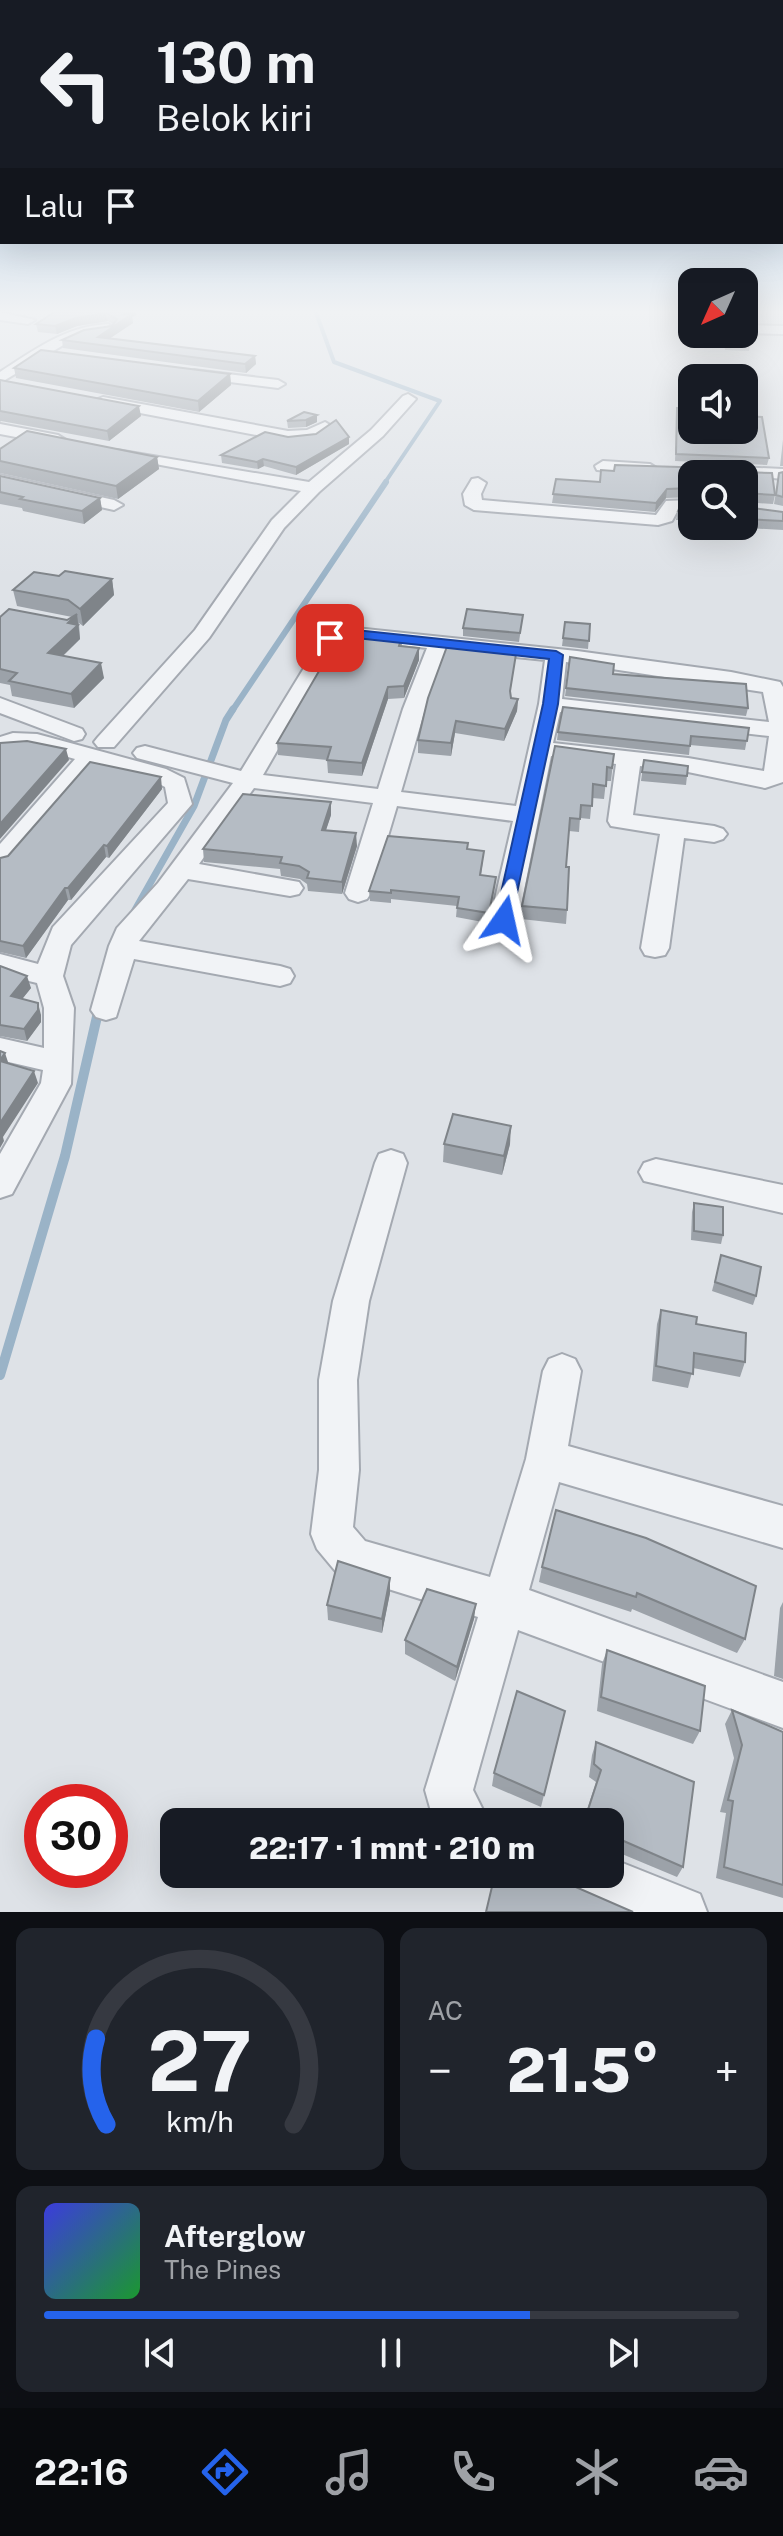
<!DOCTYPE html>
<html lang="id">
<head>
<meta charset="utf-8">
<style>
	body { margin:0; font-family:"Public Sans",sans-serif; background:#20242c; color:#f1f3f6; height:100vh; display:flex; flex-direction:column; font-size:30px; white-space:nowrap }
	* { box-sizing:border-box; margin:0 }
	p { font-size:26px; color:#9ea1a6 }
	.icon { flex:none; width:44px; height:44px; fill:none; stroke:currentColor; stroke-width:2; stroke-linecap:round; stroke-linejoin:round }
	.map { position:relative; height:1912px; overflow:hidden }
	.sheet { display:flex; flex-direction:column; gap:16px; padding:16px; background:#0d0f14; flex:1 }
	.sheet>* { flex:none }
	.hud { position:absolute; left:0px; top:0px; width:784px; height:244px; box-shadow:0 8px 32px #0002; background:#171b24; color:#f1f3f6; overflow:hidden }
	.needle { width:52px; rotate:225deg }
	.buttons { position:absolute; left:678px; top:268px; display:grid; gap:16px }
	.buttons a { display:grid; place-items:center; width:80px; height:80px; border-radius:16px; background:#171b24; box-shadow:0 8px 32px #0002; font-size:40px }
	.speed { position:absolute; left:24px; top:1784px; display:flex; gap:16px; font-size:40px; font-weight:700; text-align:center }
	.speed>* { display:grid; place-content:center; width:104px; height:104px; border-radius:50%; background:#171b24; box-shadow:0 8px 32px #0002; line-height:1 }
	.speed .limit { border:12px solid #d22; background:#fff; color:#111 }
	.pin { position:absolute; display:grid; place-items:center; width:68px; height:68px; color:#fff; margin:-34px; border-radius:16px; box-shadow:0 4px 12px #0006 }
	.me { position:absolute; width:88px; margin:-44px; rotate:11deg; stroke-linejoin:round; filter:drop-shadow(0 0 6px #0008) }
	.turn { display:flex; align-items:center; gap:28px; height:168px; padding:0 24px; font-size:36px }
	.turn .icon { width:104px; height:104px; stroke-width:2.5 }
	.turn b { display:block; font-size:56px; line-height:68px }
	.then { display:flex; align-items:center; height:76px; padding:0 24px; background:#0003; gap:16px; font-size:30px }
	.big { font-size:60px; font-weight:800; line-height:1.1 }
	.sheet .card { flex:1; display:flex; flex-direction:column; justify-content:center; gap:12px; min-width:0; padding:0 28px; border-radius:16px; background:#20242c }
	.sheet .dial { align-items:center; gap:0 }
	.dial svg { height:208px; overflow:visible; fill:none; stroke:#363941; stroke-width:7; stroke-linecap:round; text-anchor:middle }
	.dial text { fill:#f1f3f6; stroke:none }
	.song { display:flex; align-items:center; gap:24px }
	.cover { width:96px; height:96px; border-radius:12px; background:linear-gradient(135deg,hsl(240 70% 55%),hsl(130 70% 35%)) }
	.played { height:8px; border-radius:4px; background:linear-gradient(90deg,#2563eb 70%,#363941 70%) }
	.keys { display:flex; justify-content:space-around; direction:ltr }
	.heat { display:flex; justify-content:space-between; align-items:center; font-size:44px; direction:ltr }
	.sheet .tiles { flex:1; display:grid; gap:16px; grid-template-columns:1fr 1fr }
	.card:last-child { grid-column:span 2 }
	.trip { position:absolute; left:160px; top:1808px; width:464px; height:80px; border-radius:16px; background:#171b24; box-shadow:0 8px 32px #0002; font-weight:800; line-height:80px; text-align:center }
	.tab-bar { display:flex; height:128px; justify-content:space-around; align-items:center; background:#090b0e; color:#9ea1a6 }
	.tab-bar .icon { width:56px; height:56px }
	.tab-bar .on { color:#2563eb }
	.tab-bar b { font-size:36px; color:#f1f3f6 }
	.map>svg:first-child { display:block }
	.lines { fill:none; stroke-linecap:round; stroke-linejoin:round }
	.stream-far3 { stroke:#9ab3c7; stroke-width:4 }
	.stream-far2 { stroke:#9ab3c7; stroke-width:6 }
	.stream-far1 { stroke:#9ab3c7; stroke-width:7 }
	.stream { stroke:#9ab3c7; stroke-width:10 }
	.minor-casing { stroke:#a4a9b1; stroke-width:4 }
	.minor { fill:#f1f3f6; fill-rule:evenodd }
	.wall { fill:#9ca2a9 }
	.shaded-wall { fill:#7f8489 }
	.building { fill:#b5bcc4; stroke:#7f8489; stroke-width:2 }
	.route { fill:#2563eb; stroke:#184099; stroke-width:2 }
</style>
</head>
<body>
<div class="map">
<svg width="783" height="1912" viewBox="0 0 783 1912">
	<rect width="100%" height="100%" fill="#dee2e7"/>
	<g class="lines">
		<polyline class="stream-far3" points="315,310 334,362 440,401 384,484"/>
		<polyline class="stream-far2" points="232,711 386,482"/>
		<polyline class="stream-far1" points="135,910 194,806 226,720 233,709"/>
		<polyline class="stream" points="0,1375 65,1156 99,1008"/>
		<g class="minor-casing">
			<g id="minor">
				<polygon points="0,312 35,320 28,324 0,320"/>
				<path d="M 108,324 L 115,328 L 113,331 L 94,333 L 70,341 L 0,383 L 0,372 C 34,350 66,326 108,324 Z"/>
				<polygon points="744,325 783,326 783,334 746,333"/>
				<polygon points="194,370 278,380 285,384 278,388 189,377 187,374"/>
				<polygon points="408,394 416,399 383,436 319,492 284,528 209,638 114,747 98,747 94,742 98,737 195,630 272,520 301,491 123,458 115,453 117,450 309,482 371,430 403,396"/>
				<polygon points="103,397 288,431 307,430 325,422 333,427 316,438 288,441 98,405 98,399"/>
				<polygon points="0,424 58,435 66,440 58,445 0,434"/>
				<polygon points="603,461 650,464 658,469 650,474 597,470 595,466"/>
				<polygon points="736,467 783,469 783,479 729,474 730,468"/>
				<polygon points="0,475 114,500 123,505 114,510 0,485"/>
				<polygon points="478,478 486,483 481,494 482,500 656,515 666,501 692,500 692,510 678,510 672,521 658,525 474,510 465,505 463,494 472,479"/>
				<path d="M 346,627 L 577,651 L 731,672 L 780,682 L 783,687 L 783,782 L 765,788 L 688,772 L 640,766 L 633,815 L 714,826 L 723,829 L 727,834 L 723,839 L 714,842 L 684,838 L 669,948 L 665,955 L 655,957 L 645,955 L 641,948 L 660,834 L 611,826 L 608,821 L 616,764 L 551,756 L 518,920 L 514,926 L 504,929 L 494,926 L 490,920 L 513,821 L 397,806 L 371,893 L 367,899 L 358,902 L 349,899 L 345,893 L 373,803 L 254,788 L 199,864 L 299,882 L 303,888 L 299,894 L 290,896 L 188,879 L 139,941 L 280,966 L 290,969 L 294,976 L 290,983 L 280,986 L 134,959 L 116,1017 L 106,1020 L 96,1017 L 91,1010 L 109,946 L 117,928 L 158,883 L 233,783 L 137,758 L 133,753 L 137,748 L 145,746 L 241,771 L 326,632 ZM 346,639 L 427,648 L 403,709 L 378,789 L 263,775 L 341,640 ZM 447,650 L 545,660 L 539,704 L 516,806 L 401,792 L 425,709 ZM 566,662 L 763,692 L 769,722 L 562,699 ZM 560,712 L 769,736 L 764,771 L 688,758 L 553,743 Z"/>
				<polygon points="0,698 82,729 85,734 82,739 74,741 0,713"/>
				<path d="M 13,733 L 37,734 L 166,769 L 184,778 L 192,804 L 71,945 L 63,976 L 74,1008 L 71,1084 L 12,1194 L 0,1198 L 0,1154 L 41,1083 L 43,1070 L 0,1060 L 0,1038 L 44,1048 L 44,1008 L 37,983 L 0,974 L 0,954 L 38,964 L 53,927 L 168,803 L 165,787 L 150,779 L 96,764 L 9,866 L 0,868 L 0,844 L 75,759 C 45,750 31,745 0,753 L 0,737 Z"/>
				<polygon points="391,1150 403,1154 407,1163 369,1301 357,1380 359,1470 353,1527 365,1541 490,1577 526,1459 543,1371 549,1359 562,1354 575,1359 581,1371 568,1446 783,1506 783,1548 559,1482 529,1590 783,1682 783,1728 518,1630 473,1790 489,1822 434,1822 425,1790 478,1617 337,1573 317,1549 311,1534 319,1470 319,1380 333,1301 375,1163 379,1154"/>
				<polygon points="656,1159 783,1185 783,1213 644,1181 639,1172 644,1163"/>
				<polygon points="610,1858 700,1894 707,1912 620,1912 570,1891 562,1874 610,1874"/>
			</g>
		</g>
		<use href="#minor" class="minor"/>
	</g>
	<g class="wall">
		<polygon points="58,310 136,315 132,317 133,323 110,338 255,356 256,364 246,373 63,348 62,340 113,324 108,321 77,326 57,334 38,332 36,324"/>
		<polygon points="723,334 744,334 751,339 749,351 725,350"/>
		<polygon points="14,368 230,374 231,385 199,412 16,378"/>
		<polygon points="0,380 141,416 109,441 1,421 0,422"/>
		<polygon points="677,408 692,430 769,458 767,465 675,461"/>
		<polygon points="317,415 317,422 306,427 288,428 287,421"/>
		<polygon points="288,437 349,444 296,475 264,466 258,469 222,463 221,455"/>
		<polygon points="783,440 783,466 780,466"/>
		<polygon points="0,449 157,457 159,469 118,499 0,473"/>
		<polygon points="615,465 743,469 745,472 772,473 775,495 773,504 744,502 744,474 692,474 692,497 666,498 655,512 552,503 556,479 600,482 601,470 614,471"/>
		<polygon points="783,472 783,506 774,504 779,473"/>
		<polygon points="0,476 100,498 102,510 84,524 23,511 22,508 0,504"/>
		<polygon points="692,504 692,525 689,525 689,520 676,520 678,511"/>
		<polygon points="744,507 783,512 783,530 712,526 744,526"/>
		<polygon points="59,576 112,579 114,595 83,626 79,623 80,639 63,656 104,678 74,708 12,696 10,685 0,683 0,617 67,620 72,617 17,606 13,590"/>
		<polygon points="523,615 519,642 463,636 463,628"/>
		<polygon points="565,622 590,624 588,649 562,646"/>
		<polygon points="402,636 402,646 419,648 419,660 404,698 388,699 362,776 328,773 327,760 278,755 277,743"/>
		<polygon points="517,648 510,694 511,698 518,699 517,711 504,741 455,733 451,756 418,753 418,740"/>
		<polygon points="570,657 613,674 748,708 746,716 565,696"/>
		<polygon points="749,728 745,750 690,745 689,755 557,740 558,732"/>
		<polygon points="555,746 614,754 611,781 606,781 604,799 592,798 590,819 580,818 579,832 569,831 566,867 567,910 566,924 521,919 522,906"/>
		<polygon points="644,760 687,776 686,785 641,781"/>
		<polygon points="162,789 109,858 106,857 71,900 68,900 26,958 0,952 0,858 8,856"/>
		<polygon points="331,815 326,830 357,846 342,894 308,891 307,884 300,879 281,876 280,869 204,862 203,849"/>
		<polygon points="468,843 468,849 483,860 481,875 496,877 488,923 456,917 457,906 391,899 391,903 370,901 369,891"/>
		<polygon points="0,966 31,988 22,999 41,1015 41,1022 27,1041 0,1036"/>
		<polygon points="444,1144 510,1144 502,1175 443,1162"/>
		<polygon points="694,1203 723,1235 721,1244 691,1240 692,1212"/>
		<polygon points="719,1264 756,1296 753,1305 712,1291"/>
		<polygon points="661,1310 696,1324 745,1362 740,1377 693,1368 688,1388 652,1381 657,1324"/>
		<polygon points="646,1538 745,1639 737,1653 632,1609 631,1612 539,1582 542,1567"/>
		<polygon points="390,1593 382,1633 328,1620 327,1605"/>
		<polygon points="783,1602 783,1679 774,1676 780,1608"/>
		<polygon points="474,1619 455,1681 405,1654 405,1640"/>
		<polygon points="607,1650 700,1731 693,1744 597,1711 602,1664"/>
		<polygon points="732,1710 783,1732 783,1898 716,1878 726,1813 720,1812 734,1758 725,1724"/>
		<polygon points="565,1711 541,1807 492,1786 494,1773"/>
		<polygon points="596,1742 683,1867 677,1877 610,1849 610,1822 583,1822 596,1782 589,1777 592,1755"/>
	</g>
	<g class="shaded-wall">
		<polygon points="130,310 136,310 136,315 132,317 133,323 100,345 98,337 125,319 124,314"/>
		<polygon points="106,313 108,321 77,326 57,334 55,326 76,318"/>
		<polygon points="255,356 256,364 246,373 245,364"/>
		<polygon points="230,374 231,385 199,412 198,401"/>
		<polygon points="139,406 141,416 109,441 107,431"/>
		<polygon points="317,415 317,422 306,427 306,420"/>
		<polygon points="349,437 349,444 296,475 296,467"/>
		<polygon points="157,457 159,469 118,499 116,486"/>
		<polygon points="263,459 264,466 258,469 257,462"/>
		<polygon points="667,489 666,498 655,512 656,503"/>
		<polygon points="100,498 102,510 84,524 82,511"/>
		<polygon points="112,579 114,595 83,626 80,609"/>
		<polygon points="77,614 80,639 51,667 48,653 68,623"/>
		<polygon points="419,648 419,660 404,698 404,686"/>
		<polygon points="101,663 104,678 74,708 71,694"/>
		<polygon points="388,687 388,699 362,776 362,763"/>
		<polygon points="518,699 517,711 504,741 505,729"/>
		<polygon points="456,721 455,733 451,756 451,743"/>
		<polygon points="66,749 69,760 0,839 0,824"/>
		<polygon points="161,777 162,789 109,858 107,846"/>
		<polygon points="331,802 331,815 322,842 322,830"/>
		<polygon points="356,833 357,846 342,894 342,882"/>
		<polygon points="104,845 106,857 71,900 68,888"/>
		<polygon points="65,888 68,900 26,958 23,946"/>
		<polygon points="27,976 31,988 15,1008 11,996"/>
		<polygon points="38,1003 41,1015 41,1022 27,1041 24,1029"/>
		<polygon points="5,1053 9,1065 3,1073 0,1060"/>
		<polygon points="34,1071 38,1083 3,1137 4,1141 0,1148 0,1123"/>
		<polygon points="511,1126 510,1144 502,1175 504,1156"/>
		<polygon points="390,1578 390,1593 382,1633 382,1619"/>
		<polygon points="476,1604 474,1619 455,1681 457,1667"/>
	</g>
	<g class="building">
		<polygon points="58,310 130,310 124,314 132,314 98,337 255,356 245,364 62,340 84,330 112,326 117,319 106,313 76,318 55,326 36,324"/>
		<polygon points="744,310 751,339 727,337 727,334 744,334"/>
		<polygon points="41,350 230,374 198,401 14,368"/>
		<polygon points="0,380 139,406 107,431 0,411"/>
		<polygon points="677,408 692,409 692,430 744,430 744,416 762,417 769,458 676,454"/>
		<polygon points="304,412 317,415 306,420 287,421"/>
		<polygon points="336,420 349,437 296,467 263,459 257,462 221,455 265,432 288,437 316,434"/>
		<polygon points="27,431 157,457 116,486 0,461 0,449"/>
		<polygon points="615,465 743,469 745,472 772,473 775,495 744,493 744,474 692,474 692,488 667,489 656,503 553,494 556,479 600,482 601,470 614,471"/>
		<polygon points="783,472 783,497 776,495 779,473"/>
		<polygon points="0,476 100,498 82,511 20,499 23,497 0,492"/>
		<polygon points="681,504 692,504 692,516 691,516 691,512 678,511"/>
		<polygon points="744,507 783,512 783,521 744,519"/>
		<polygon points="65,571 112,579 80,609 68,600 13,590 34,572 59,576"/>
		<polygon points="9,609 67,620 77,614 68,623 78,625 48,653 101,663 71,694 9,681 17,673 0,669 0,617"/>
		<polygon points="467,609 523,615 520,633 463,628"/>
		<polygon points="565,622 590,624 589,641 563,638"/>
		<polygon points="343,630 402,636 399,646 419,648 404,686 388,687 362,763 327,760 331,747 277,743"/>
		<polygon points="449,641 517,648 510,691 511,698 518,699 505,729 456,721 451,743 418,740 428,698"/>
		<polygon points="570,657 614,664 613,674 746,684 748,708 566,688"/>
		<polygon points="563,707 749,728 747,741 691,736 690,746 558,732"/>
		<polygon points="27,741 66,749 0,824 0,743"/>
		<polygon points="555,746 614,754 612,768 607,767 606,786 593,784 592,806 581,805 580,819 570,818 566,867 569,867 567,910 522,906"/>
		<polygon points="644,760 688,766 687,776 642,772"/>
		<polygon points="90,762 161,777 107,846 104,845 68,888 65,888 23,946 0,941 0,858 8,856"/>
		<polygon points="243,794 331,802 322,830 356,833 342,882 307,878 309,872 299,866 280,863 282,857 203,849"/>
		<polygon points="388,836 468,843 467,849 484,851 480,875 496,877 489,913 457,908 459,897 391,890 391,893 369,891"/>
		<polygon points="0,966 27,976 11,996 38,1003 38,1010 24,1029 0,1025"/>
		<polygon points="0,1051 5,1053 0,1060"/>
		<polygon points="0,1061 34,1071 0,1123"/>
		<polygon points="453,1114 511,1126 504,1156 444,1144"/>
		<polygon points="694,1203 723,1207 723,1235 694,1231"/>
		<polygon points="721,1255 761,1267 756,1296 715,1282"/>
		<polygon points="661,1310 697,1317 696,1324 746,1333 745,1362 694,1353 693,1374 656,1366"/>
		<polygon points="556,1510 646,1538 756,1586 745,1639 637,1593 636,1597 542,1567"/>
		<polygon points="338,1561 390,1578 382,1619 327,1605"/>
		<polygon points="427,1589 476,1604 457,1667 405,1640"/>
		<polygon points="607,1650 705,1686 700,1731 601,1697"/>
		<polygon points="517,1691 565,1711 544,1795 494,1773"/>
		<polygon points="732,1710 783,1732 783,1885 724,1867 733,1801 728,1800 742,1745"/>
		<polygon points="596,1742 694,1782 683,1867 610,1835 610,1822 584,1822 601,1770 594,1764"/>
		<polygon points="495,1874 546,1874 633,1912 486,1912"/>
	</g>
	<linearGradient id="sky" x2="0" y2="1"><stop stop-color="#89b4db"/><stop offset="0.54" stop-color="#f0f2f4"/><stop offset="1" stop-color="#f0f2f4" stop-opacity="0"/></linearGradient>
	<rect width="783" height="577" fill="url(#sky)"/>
	<polygon class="route" points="346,629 556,651 563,655 558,704 510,925 498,925 495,920 543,704 549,659 347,637 330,642 323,638"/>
</svg>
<div class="buttons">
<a><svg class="needle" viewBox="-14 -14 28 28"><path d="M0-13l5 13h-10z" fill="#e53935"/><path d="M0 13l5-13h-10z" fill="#9ea1a6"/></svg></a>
<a><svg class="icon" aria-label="sound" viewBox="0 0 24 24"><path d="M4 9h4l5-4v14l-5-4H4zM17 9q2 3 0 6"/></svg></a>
<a><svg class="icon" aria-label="search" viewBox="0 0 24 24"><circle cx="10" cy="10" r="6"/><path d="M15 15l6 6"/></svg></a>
</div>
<div class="speed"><div class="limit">30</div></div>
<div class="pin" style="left:330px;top:638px;background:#d93025"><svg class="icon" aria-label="arrive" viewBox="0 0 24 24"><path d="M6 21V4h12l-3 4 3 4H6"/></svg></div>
<svg class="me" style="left:504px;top:920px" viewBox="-20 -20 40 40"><path d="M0-17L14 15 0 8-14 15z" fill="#2563eb" stroke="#fff" stroke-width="4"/></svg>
<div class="trip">22:17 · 1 mnt · 210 m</div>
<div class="hud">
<div class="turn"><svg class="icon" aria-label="left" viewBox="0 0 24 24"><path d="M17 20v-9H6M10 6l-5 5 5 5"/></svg><div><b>130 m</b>Belok kiri</div></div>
<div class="then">Lalu<svg class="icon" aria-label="arrive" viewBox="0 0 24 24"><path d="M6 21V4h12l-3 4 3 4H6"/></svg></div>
</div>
</div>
<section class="sheet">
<div class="tiles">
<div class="card dial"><svg viewBox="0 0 100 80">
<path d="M14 69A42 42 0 1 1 86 69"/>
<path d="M14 69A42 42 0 0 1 10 36" stroke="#2563eb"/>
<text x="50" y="56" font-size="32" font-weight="700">27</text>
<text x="50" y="72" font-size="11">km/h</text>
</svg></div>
<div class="card"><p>AC</p>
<div class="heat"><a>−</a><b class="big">21.5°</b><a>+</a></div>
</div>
<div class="card">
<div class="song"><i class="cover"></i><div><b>Afterglow</b><p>The Pines</p></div></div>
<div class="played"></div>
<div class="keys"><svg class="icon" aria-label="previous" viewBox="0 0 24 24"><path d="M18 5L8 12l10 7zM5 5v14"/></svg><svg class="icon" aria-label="pause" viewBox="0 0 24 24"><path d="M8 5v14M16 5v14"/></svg><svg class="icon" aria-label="next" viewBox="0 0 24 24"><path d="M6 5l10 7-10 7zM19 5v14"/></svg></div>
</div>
</div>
</section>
<nav class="tab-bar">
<b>22:16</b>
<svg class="icon on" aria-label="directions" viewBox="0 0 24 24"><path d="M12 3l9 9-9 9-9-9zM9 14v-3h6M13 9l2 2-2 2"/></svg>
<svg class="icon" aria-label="music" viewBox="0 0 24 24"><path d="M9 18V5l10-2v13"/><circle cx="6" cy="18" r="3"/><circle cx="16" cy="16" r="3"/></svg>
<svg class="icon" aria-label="phone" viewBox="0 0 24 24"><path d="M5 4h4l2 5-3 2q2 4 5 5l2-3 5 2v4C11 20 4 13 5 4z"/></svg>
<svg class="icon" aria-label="climate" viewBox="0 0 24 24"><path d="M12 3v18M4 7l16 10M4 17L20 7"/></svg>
<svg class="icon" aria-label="car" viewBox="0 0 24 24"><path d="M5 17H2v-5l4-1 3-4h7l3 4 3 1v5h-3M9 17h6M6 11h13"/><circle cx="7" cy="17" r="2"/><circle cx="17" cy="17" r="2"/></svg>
</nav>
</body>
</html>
